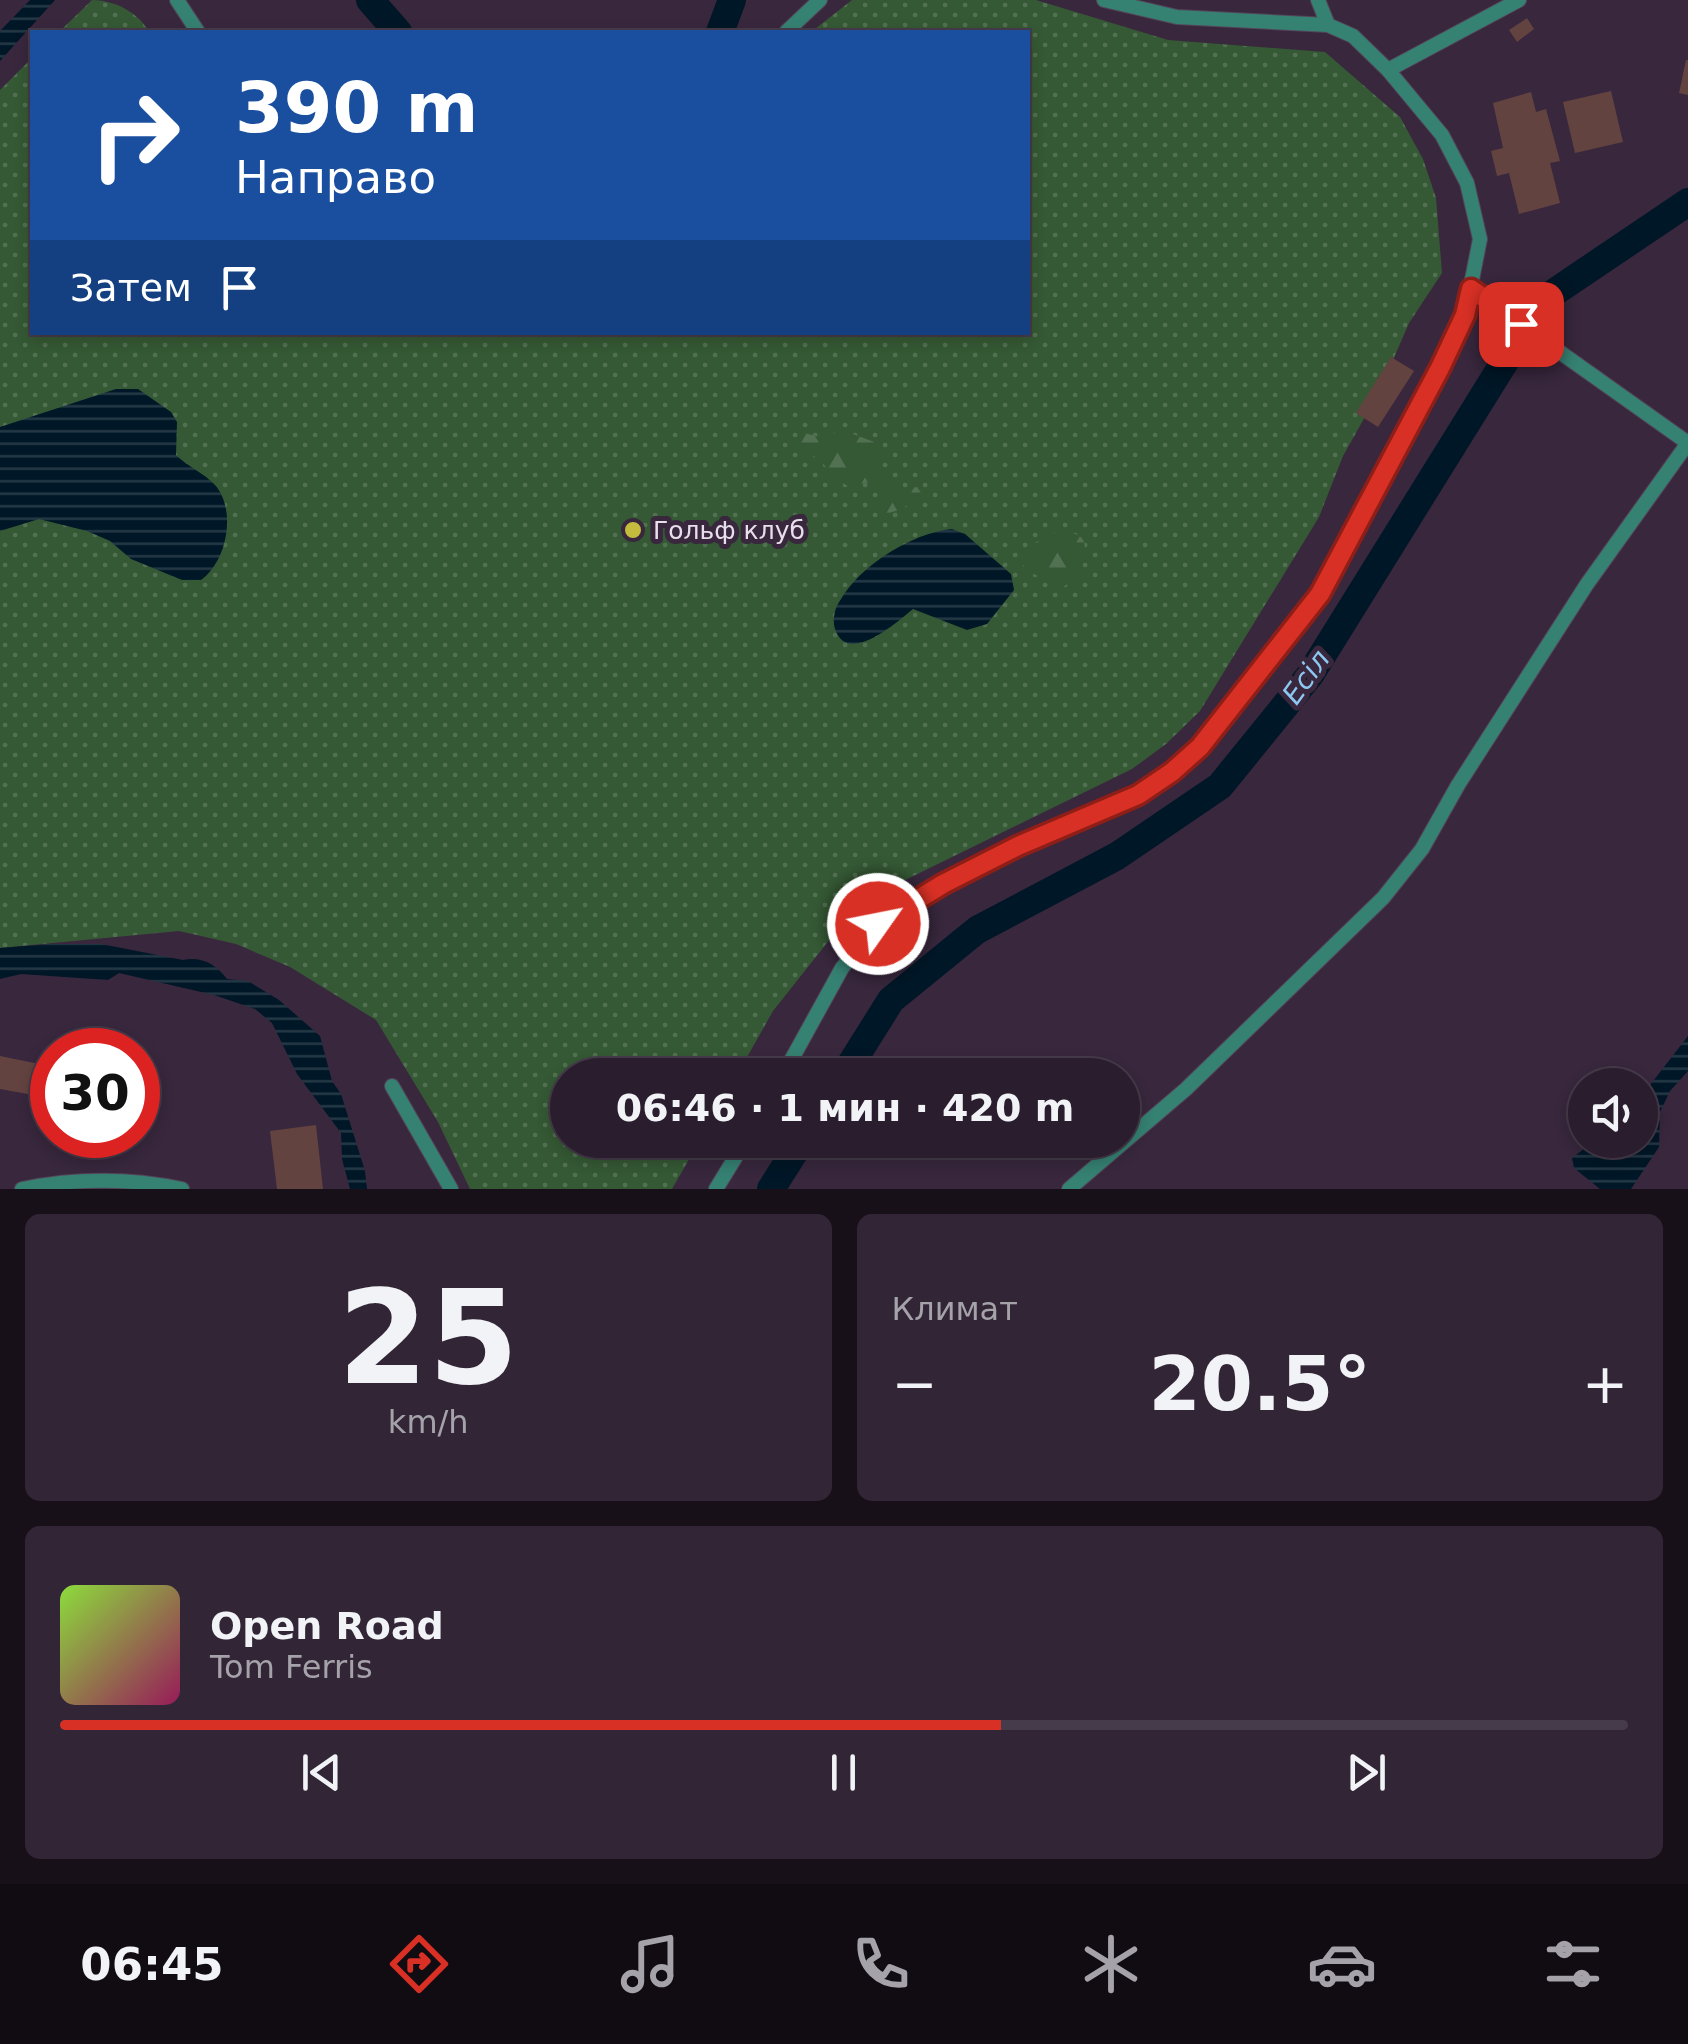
<!DOCTYPE html>
<html lang="ru">
<head>
<meta charset="utf-8">
<style>
	body { margin:0; font-family:"DejaVu Sans",sans-serif; background:#322636; color:#f1f3f6; height:100vh; display:flex; flex-direction:column; font-size:38px; white-space:nowrap }
	* { box-sizing:border-box; margin:0 }
	p { font-size:32px; color:#a5a2aa }
	.icon { flex:none; width:55px; height:55px; fill:none; stroke:currentColor; stroke-width:2; stroke-linecap:round; stroke-linejoin:round }
	.map { position:relative; height:1189px; overflow:hidden }
	.panel { display:flex; flex-direction:column; gap:25px; padding:25px; background:#171019; flex:1 }
	.panel>* { flex:none }
	.hud { position:absolute; left:30px; top:30px; width:1000px; height:305px; border-radius:0px; box-shadow:0 5px 15px #0003,0 0 0 2px #463b4a; background:#1a4fa0; color:#fff; overflow:hidden }
	.buttons { position:absolute; left:1568px; top:1068px; display:grid; gap:20px }
	.buttons a { display:grid; place-items:center; width:90px; height:90px; border-radius:50%; background:#2a1d2e; box-shadow:0 5px 15px #0003,0 0 0 2px #463b4a; font-size:50px }
	.speed { position:absolute; left:30px; top:1028px; display:flex; gap:20px; font-size:50px; font-weight:700; text-align:center }
	.speed>* { display:grid; place-content:center; width:130px; height:130px; border-radius:50%; background:#2a1d2e; box-shadow:0 5px 15px #0003,0 0 0 2px #463b4a; line-height:1 }
	.speed .limit { border:15px solid #d22; background:#fff; color:#111 }
	.pin { position:absolute; display:grid; place-items:center; width:85px; height:85px; color:#fff; margin:-42px; border-radius:20px; box-shadow:0 5px 15px #0006 }
	.me { position:absolute; width:110px; margin:-55px; rotate:57deg; stroke-linejoin:round; filter:drop-shadow(0 0 8px #0008) }
	.turn { display:flex; align-items:center; gap:35px; height:210px; padding:0 40px; font-size:45px }
	.turn .icon { width:130px; height:130px; stroke-width:2.5 }
	.turn b { display:block; font-size:70px; line-height:85px }
	.then { display:flex; align-items:center; height:95px; padding:0 40px; background:#0003; gap:20px; font-size:38px }
	.big { font-size:75px; font-weight:700; line-height:1.1 }
	.panel .tile { flex:1; display:flex; flex-direction:column; justify-content:center; gap:15px; min-width:0; padding:0 35px; border-radius:15px; background:#322636 }
	.panel .dial { align-items:center; gap:0 }
	.dial b { font-size:130px; line-height:1 }
	.song { display:flex; align-items:center; gap:30px }
	.cover { width:120px; height:120px; border-radius:15px; background:linear-gradient(135deg,hsl(90 70% 55%),hsl(330 70% 35%)) }
	.played { height:10px; border-radius:5px; background:linear-gradient(90deg,#d93025 60%,#463b4a 60%) }
	.keys { display:flex; justify-content:space-around; direction:ltr }
	.heat { display:flex; justify-content:space-between; align-items:center; font-size:55px; direction:ltr }
	.panel .tiles { flex:1; display:grid; gap:25px; grid-template-columns:1fr 1fr }
	.tile:last-child { grid-column:span 2 }
	.trip { position:absolute; left:550px; top:1058px; width:590px; height:100px; border-radius:50px; background:#2a1d2e; box-shadow:0 5px 15px #0003,0 0 0 2px #463b4a; font-weight:700; line-height:100px; text-align:center }
	.dock { display:flex; height:160px; justify-content:space-around; align-items:center; background:#110c12; color:#a5a2aa }
	.dock .icon { width:70px; height:70px }
	.dock .on { color:#d93025 }
	.dock b { font-size:45px; color:#f1f3f6 }
	.map>svg:first-child { display:block }
	.grass { fill:url(#grass-dots) }
	.forest { fill:url(#forest-firs) }
	.water { fill:url(#water-rules) }
	.lines { fill:none; stroke-linecap:round; stroke-linejoin:round }
	.river { stroke:#001727; stroke-width:28 }
	.building { fill:#634340 }
	.minor-casing { stroke:#544459; stroke-width:16 }
	.minor { stroke:#358172; stroke-width:14 }
	.route-casing { stroke:#8d1f18; stroke-width:25 }
	.route { stroke:#d93025; stroke-width:18 }
	.poi-dot { fill:#c5bc3d; stroke:#38273d; stroke-width:4 }
	.labels { text-anchor:middle; dominant-baseline:central; stroke-width:10; stroke-linejoin:round; paint-order:stroke }
	.poi-label { font-size:25px; fill:#e9deec; stroke:#38273d; text-anchor:start }
	.water-label { font-size:28px; font-style:italic; fill:#8cc8f2; stroke:#38273d }
</style>
</head>
<body>
<div class="map">
<svg width="1688" height="1189" viewBox="0 0 1688 1189">
	<defs>
		<pattern id="grass-dots" width="8" height="8" patternUnits="userSpaceOnUse" patternTransform="scale(2.5)"><rect width="8" height="8" fill="#355934"/><path d="M2 2h.1M6 6h.1" fill="none" stroke="#527052" stroke-width="1.8" stroke-linecap="round"/></pattern>
		<pattern id="forest-firs" width="22" height="20" patternUnits="userSpaceOnUse" patternTransform="scale(2.5)"><rect width="22" height="20" fill="#355934"/><path d="M5 1l3.5 6h-7zM16 11l3.5 6h-7z" fill="#527052"/></pattern>
		<pattern id="water-rules" width="6" height="5" patternUnits="userSpaceOnUse" patternTransform="scale(2.5)"><rect width="6" height="5" fill="#001727"/><path d="M0 2.5h6" fill="none" stroke="#253846"/></pattern>
	</defs>
	<rect width="100%" height="100%" fill="#38273d"/>
	<g class="grass">
		<path d="M 92,0 C 114,0 138,12 149,32 L 59,32 Z"/>
		<polygon points="852,0 1036,0 1168,40 1325,52 1400,117 1423,159 1436,198 1442,273 1409,323 1380,390 1343,456 1319,517 1200,711 1166,744 1132,769 897,884 834,934 773,1011 737,1075 568,1075 568,1140 700,1140 672,1189 470,1189 438,1122 376,1020 290,967 236,944 179,931 0,948 0,90 32,58 32,332 1028,332 1028,32 811,32"/>
	</g>
	<g class="forest">
		<path d="M 842,430 L 877,443 L 883,471 L 901,490 L 917,487 L 923,496 C 910,503 895,516 880,512 L 879,508 L 889,493 L 876,481 L 848,486 L 834,478 L 822,462 L 795,442 L 800,432 L 824,438 Z"/>
		<path d="M 1063,531 C 1099,536 1079,554 1080,576 L 1060,589 L 1048,577 C 1032,576 1025,571 1019,557 L 1023,549 C 1035,543 1050,533 1063,531 Z"/>
	</g>
	<g class="water">
		<polygon points="30,0 55,0 0,61 0,31"/>
		<path d="M 116,389 L 138,389 L 171,412 L 177,422 L 176,455 C 187,466 204,473 215,485 C 237,510 227,562 201,580 L 182,580 L 131,559 L 110,541 L 87,531 L 39,519 L 0,531 L 0,427 Z"/>
		<path d="M 952,529 L 965,534 L 1011,574 L 1014,590 L 987,624 L 967,630 L 913,609 C 898,621 848,667 835,629 C 832,619 835,607 841,599 C 861,565 912,533 952,529 Z"/>
		<path d="M 50,944 L 101,944 L 183,960 C 201,956 216,964 227,979 L 248,981 L 279,1000 L 320,1036 L 332,1081 L 341,1094 L 365,1171 L 367,1189 L 350,1189 L 342,1159 L 341,1133 L 297,1074 L 272,1023 L 255,1009 L 214,995 L 119,973 L 108,980 L 21,974 L 0,979 L 0,948 Z"/>
		<polygon points="1688,1036 1688,1071 1670,1091 1660,1112 1659,1147 1631,1189 1600,1189 1574,1168 1572,1158 1585,1148 1588,1140 1640,1140 1640,1098"/>
	</g>
	<g class="lines">
		<g class="river">
			<polyline points="370,0 398,32"/>
			<polyline points="720,32 732,0"/>
			<polyline points="844,1075 891,1000 977,930 1117,856 1220,786 1310,675 1543,300 1688,202"/>
			<polyline points="771,1189 802,1140"/>
		</g>
	</g>
	<g class="building">
		<polygon points="1527,18 1534,29 1517,42 1509,30"/>
		<polygon points="1686,60 1688,60 1688,95 1679,93"/>
		<polygon points="1611,91 1623,142 1575,153 1563,102"/>
		<polygon points="1531,92 1536,112 1546,109 1560,161 1550,163 1560,203 1519,214 1509,173 1497,176 1491,151 1503,148 1493,103"/>
		<polygon points="1391,357 1414,371 1378,427 1356,413"/>
		<polygon points="0,1056 39,1064 33,1095 0,1089"/>
		<polygon points="316,1125 323,1189 277,1189 270,1131"/>
	</g>
	<g class="lines">
		<g class="minor-casing">
			<g id="minor">
				<polyline points="177,0 198,32"/>
				<polyline points="1318,0 1328,25"/>
				<polyline points="786,32 820,0"/>
				<polyline points="1388,70 1519,0"/>
				<polyline points="1471,289 1688,443"/>
				<polyline points="783,1075 842,968 878,924 943,884 1018,845 1138,795 1172,772 1201,747 1320,594 1465,315 1480,239 1467,183 1442,135 1388,70 1353,36 1328,25 1177,17 1104,0"/>
				<polyline points="392,1086 451,1189"/>
				<path d="M 22,1189 C 75,1178 129,1178 182,1189"/>
				<polyline points="716,1189 746,1140"/>
				<polyline points="1069,1189 1186,1089 1383,898 1422,849 1458,785 1587,584 1688,443"/>
			</g>
		</g>
		<use href="#minor" class="minor"/>
	</g>
	<g class="lines">
		<g class="route-casing">
			<polyline id="route" points="878,924 943,884 1018,846 1138,795 1172,772 1200,747 1320,594 1440,368 1465,315 1471,289 1521,324"/>
		</g>
		<use href="#route" class="route"/>
	</g>
	<circle class="poi-dot" cx="633" cy="530" r="10"/>
	<g class="labels">
		<g class="poi-label">
			<text x="653" y="530">Гольф клуб</text>
		</g>
		<g class="water-label">
			<text transform="translate(1306 677) rotate(-54)">Есіл</text>
		</g>
	</g>
</svg>
<div class="buttons">
<a><svg class="icon" aria-label="sound" viewBox="0 0 24 24"><path d="M4 9h4l5-4v14l-5-4H4zM17 9q2 3 0 6"/></svg></a>
</div>
<div class="speed"><div class="limit">30</div></div>
<div class="pin" style="left:1521px;top:324px;background:#d93025"><svg class="icon" aria-label="arrive" viewBox="0 0 24 24"><path d="M6 21V4h12l-3 4 3 4H6"/></svg></div>
<svg class="me" style="left:878px;top:924px" viewBox="-20 -20 40 40"><circle r="17" fill="#d93025" stroke="#fff" stroke-width="3"/><path d="M0-11L8 9 0 5-8 9z" fill="#fff"/></svg>
<div class="trip">06:46 · 1 мин · 420 m</div>
<div class="hud">
<div class="turn"><svg class="icon" aria-label="right" viewBox="0 0 24 24"><path d="M7 20v-9h11M14 6l5 5-5 5"/></svg><div><b>390 m</b>Направо</div></div>
<div class="then">Затем<svg class="icon" aria-label="arrive" viewBox="0 0 24 24"><path d="M6 21V4h12l-3 4 3 4H6"/></svg></div>
</div>
</div>
<section class="panel">
<div class="tiles">
<div class="tile dial"><b>25</b><p>km/h</p></div>
<div class="tile"><p>Климат</p>
<div class="heat"><a>−</a><b class="big">20.5°</b><a>+</a></div>
</div>
<div class="tile">
<div class="song"><i class="cover"></i><div><b>Open Road</b><p>Tom Ferris</p></div></div>
<div class="played"></div>
<div class="keys"><svg class="icon" aria-label="previous" viewBox="0 0 24 24"><path d="M18 5L8 12l10 7zM5 5v14"/></svg><svg class="icon" aria-label="pause" viewBox="0 0 24 24"><path d="M8 5v14M16 5v14"/></svg><svg class="icon" aria-label="next" viewBox="0 0 24 24"><path d="M6 5l10 7-10 7zM19 5v14"/></svg></div>
</div>
</div>
</section>
<nav class="dock">
<b>06:45</b>
<svg class="icon on" aria-label="directions" viewBox="0 0 24 24"><path d="M12 3l9 9-9 9-9-9zM9 14v-3h6M13 9l2 2-2 2"/></svg>
<svg class="icon" aria-label="music" viewBox="0 0 24 24"><path d="M9 18V5l10-2v13"/><circle cx="6" cy="18" r="3"/><circle cx="16" cy="16" r="3"/></svg>
<svg class="icon" aria-label="phone" viewBox="0 0 24 24"><path d="M5 4h4l2 5-3 2q2 4 5 5l2-3 5 2v4C11 20 4 13 5 4z"/></svg>
<svg class="icon" aria-label="climate" viewBox="0 0 24 24"><path d="M12 3v18M4 7l16 10M4 17L20 7"/></svg>
<svg class="icon" aria-label="car" viewBox="0 0 24 24"><path d="M5 17H2v-5l4-1 3-4h7l3 4 3 1v5h-3M9 17h6M6 11h13"/><circle cx="7" cy="17" r="2"/><circle cx="17" cy="17" r="2"/></svg>
<svg class="icon" aria-label="filters" viewBox="0 0 24 24"><path d="M4 7h16M4 17h16"/><circle cx="9" cy="7" r="2"/><circle cx="15" cy="17" r="2"/></svg>
</nav>
</body>
</html>
